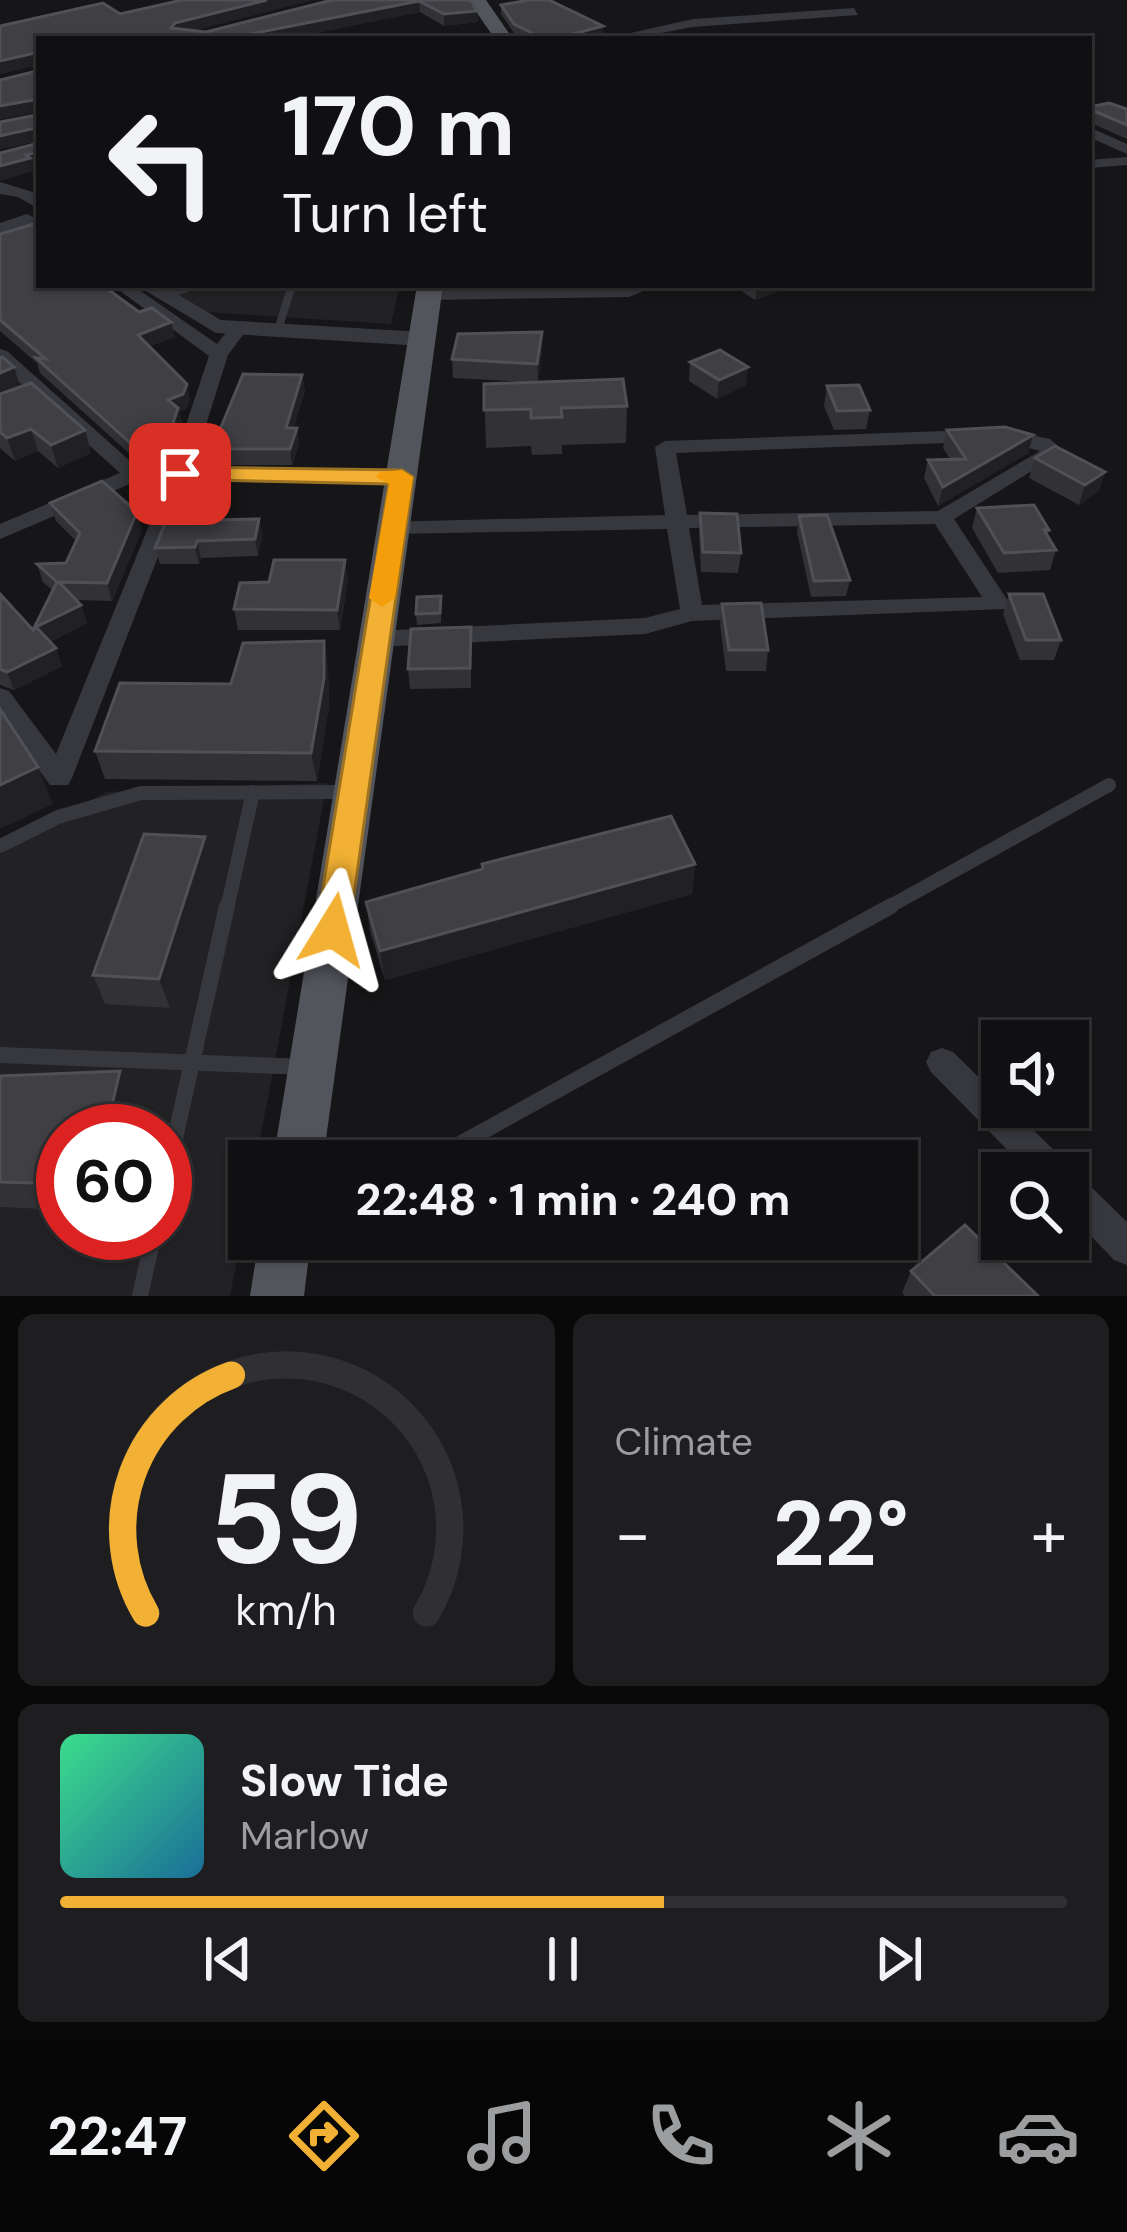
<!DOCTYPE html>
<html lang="en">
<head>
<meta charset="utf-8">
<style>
	body { margin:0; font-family:"DM Sans",sans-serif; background:#1e1e20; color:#f1f3f6; height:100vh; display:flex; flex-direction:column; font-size:45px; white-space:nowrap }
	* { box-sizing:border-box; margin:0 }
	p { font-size:39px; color:#9c9d9f }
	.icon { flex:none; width:66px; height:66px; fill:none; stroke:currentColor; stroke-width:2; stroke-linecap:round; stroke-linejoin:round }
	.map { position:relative; height:1296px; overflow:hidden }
	.sheet { display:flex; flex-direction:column; gap:18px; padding:18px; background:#09090a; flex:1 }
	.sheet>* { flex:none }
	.banner { position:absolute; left:36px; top:36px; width:1056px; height:252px; border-radius:0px; box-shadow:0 3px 9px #0004,0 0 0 3px #303032; background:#101012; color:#f1f3f6; overflow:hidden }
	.controls { position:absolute; left:981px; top:1020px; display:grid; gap:24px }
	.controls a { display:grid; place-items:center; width:108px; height:108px; border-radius:0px; background:#101012; box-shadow:0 3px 9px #0004,0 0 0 3px #303032; font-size:60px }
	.speed { position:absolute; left:36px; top:1104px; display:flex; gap:24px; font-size:60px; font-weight:700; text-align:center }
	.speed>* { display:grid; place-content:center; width:156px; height:156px; border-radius:50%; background:#101012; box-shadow:0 3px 9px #0004,0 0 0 3px #303032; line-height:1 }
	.speed .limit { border:18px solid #d22; background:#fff; color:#111 }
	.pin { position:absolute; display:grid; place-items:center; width:102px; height:102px; color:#fff; margin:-51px; border-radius:24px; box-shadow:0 6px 18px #0006 }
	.me { position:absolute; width:132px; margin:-66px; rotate:8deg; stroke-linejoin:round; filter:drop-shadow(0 0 9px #0008) }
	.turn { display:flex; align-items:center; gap:42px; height:252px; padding:0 48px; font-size:54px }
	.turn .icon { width:156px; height:156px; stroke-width:2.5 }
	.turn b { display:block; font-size:84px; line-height:102px }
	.big { font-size:90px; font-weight:700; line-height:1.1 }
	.sheet .tile { flex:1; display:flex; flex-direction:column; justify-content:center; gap:18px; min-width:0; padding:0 42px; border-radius:18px; background:#1e1e20 }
	.sheet .dial { align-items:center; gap:0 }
	.dial svg { height:312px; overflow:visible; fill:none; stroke:#303032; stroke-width:7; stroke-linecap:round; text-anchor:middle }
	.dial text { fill:#f1f3f6; stroke:none }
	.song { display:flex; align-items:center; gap:36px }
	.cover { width:144px; height:144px; border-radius:18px; background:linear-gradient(135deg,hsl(150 70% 55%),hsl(200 70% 35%)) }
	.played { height:12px; border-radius:6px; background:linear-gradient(90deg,#f2b134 60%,#303032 60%) }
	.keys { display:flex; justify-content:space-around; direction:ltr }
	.heat { display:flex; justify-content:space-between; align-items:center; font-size:66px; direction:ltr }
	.sheet .tiles { flex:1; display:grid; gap:18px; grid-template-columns:1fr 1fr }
	.tile:last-child { grid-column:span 2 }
	.trip { position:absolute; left:228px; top:1140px; width:690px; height:120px; border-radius:0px; background:#101012; box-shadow:0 3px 9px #0004,0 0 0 3px #303032; font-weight:700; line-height:120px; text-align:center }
	.dock { display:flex; height:192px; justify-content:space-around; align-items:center; background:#060607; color:#9c9d9f }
	.dock .icon { width:84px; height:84px }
	.dock .selected { color:#f2b134 }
	.dock b { font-size:54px; color:#f1f3f6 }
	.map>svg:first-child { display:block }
	.built { fill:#222225; fill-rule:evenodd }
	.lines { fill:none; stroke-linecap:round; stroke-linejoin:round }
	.service-far2 { stroke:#37383d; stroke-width:8 }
	.service-far1 { stroke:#37383d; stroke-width:14 }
	.service { stroke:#37383d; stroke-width:16 }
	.minor { fill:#37383d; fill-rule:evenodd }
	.tertiary { fill:#37383d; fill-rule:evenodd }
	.primary { fill:#53555c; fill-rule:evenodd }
	.wall { fill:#323236 }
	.shaded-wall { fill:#212124 }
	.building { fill:#3f3f44; stroke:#4f5156; stroke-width:3 }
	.route { fill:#f2b134; stroke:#9d7322; stroke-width:3 }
	.slow { fill:#f59e0b }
</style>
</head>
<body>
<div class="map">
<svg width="1127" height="1296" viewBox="0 0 1127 1296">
	<rect width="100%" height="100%" fill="#161618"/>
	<g class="built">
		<polygon points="165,285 400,285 391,324 204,312"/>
		<path d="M 327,783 L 256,1161 L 249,1161 L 249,1197 L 230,1296 L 0,1296 L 0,846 L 107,792 ZM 63,1131 L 165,1131 L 165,1233 L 63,1233 Z"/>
	</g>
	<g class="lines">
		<g class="service-far2">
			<polyline points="164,296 195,285"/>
			<polyline points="278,330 292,285"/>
		</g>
		<g class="service-far1">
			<polyline points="0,846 58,817 141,793 346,792"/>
			<polyline points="227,909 253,792"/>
			<polyline points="885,909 1109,785"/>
		</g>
		<g class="service">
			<polyline points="0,1055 305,1067"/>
			<polyline points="429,1161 891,906"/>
			<polyline points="165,1183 227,906"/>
			<polyline points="140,1296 154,1233"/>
		</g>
		<g class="minor">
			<polygon points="854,8 858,15 693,27 629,39 604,39 693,19"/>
			<polygon points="1089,127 1127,144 1127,154 1089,137"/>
			<polygon points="1127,157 1127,165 1089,168 1089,160"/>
			<polygon points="27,214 39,220 39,233 25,225 0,233 0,223"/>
			<polygon points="112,285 132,285 217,344 233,324 239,323 248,328 228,355 192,469 402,471 412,477 402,483 187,482 72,778 68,785 50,785 0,716 0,688 9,691 56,754 167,481 137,481 0,539 0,524 120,473 0,365 0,349 7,351 139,469 171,469 209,356"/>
			<polygon points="657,285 629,297 428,300 419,295 428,290"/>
			<path d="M 1001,429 L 1050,439 L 1064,451 L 954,519 L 1010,604 L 1006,609 L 692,621 L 645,634 L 376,647 L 364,639 L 376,631 L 645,618 L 680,609 L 667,529 L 392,534 L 384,532 L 381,527 L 384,522 L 665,515 L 655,447 L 665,441 ZM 1001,441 L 1040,451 L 938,511 L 687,515 L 676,453 ZM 935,524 L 982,597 L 702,605 L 689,528 Z"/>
			<polygon points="942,1048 953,1052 1002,1100 1002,1107 1010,1107 1065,1161 1070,1172 1080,1176 1127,1222 1127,1265 1114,1260 1068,1212 1068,1173 1030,1173 931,1072 926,1062 931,1052"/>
		</g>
		<g class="tertiary">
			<polygon points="0,182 39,194 39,209 18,197 0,194"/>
			<polygon points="136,285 162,285 221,320 423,332 434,339 423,346 216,333"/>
		</g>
		<g class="primary">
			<polygon points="468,0 486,0 513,39 495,39"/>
			<polygon points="417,285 443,285 323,1161 273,1161"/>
			<polygon points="259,1239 311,1239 304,1296 250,1296"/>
		</g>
	</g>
	<g class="wall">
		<polygon points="313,0 194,30 206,32 332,0 471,0 477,11 478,22 444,26 420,12 285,39 39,39 39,141 0,149 37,112 0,119 0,80 37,71 38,65 0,74 0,26 120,14"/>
		<polygon points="501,5 603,26 602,35 587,39 526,39 514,33 501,14"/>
		<polygon points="1089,107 1127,109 1127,139 1091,123 1089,124"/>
		<polygon points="0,234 39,285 113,285 115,294 175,337 149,346 190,399 186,409 179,412 182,423 169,462 164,464 141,464 40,373 37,363 0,331"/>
		<polygon points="733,285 782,285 782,290 755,300"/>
		<polygon points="542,351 538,382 627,406 626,443 562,445 562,454 532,455 531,446 486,448 484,384 529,382 453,378 452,359"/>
		<polygon points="0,358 14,367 20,387 85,430 91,453 58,468 38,451 15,461 0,448"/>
		<polygon points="690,362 746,385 717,399 689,381"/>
		<polygon points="302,375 305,391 293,428 297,428 299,444 292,465 216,465 212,449"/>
		<polygon points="827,386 870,410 866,429 834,430 824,406"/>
		<polygon points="947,430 1033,435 1028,453 938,506 924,478 928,460 950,459 943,448"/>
		<polygon points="1035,458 1105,472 1099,491 1079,505 1029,478"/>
		<polygon points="50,503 142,530 112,601 76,600 81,605 87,623 50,642 62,666 14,690 0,685 0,594 33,630 52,590 43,582 37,564 66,563 76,541 56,521"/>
		<polygon points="977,508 1049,530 1048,535 1056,550 1050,570 998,573 972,528"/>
		<polygon points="700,513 741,553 738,573 701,572 699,533"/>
		<polygon points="799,516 850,580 846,596 811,597 797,532"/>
		<polygon points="259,519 262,536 258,556 201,558 199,564 160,564 155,548"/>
		<polygon points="348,580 340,630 238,630 234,609"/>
		<polygon points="1009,594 1061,640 1054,660 1020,660 1003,614"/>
		<polygon points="441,596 441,623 417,625 416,614"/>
		<polygon points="722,604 768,650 766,671 726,671 720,624"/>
		<polygon points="471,627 471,688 410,689 408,669"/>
		<polygon points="324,641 328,669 329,706 317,781 105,779 95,751"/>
		<polygon points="482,864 695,864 692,894 385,980 370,931 366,902 482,869"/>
		<polygon points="213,867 170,1008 105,1004 93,975"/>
		<polygon points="0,1076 132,1099 125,1131 63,1131 63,1210 0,1207"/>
		<polygon points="911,1271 1038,1296 905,1296 902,1293"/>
	</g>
	<g class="shaded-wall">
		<polygon points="267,0 313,0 177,35 171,28 175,23"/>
		<polygon points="419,1 420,12 285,39 240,39 240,36"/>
		<polygon points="477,11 478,22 444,26 444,14"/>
		<polygon points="603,26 602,35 587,39 554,39"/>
		<polygon points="35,53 38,65 0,74 0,61"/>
		<polygon points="38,99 39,112 0,119 0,106"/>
		<polygon points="35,128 38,141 0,149 0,136"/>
		<polygon points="39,152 39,166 32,167 33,171 0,181 0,166 26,155"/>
		<polygon points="757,285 782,285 782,290 755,300"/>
		<polygon points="171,322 175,337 141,350 138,335"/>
		<polygon points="542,332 542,351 538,383 537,364"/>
		<polygon points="14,367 21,390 0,399 0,373"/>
		<polygon points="748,367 746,385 717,399 719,380"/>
		<polygon points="302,375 305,391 289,444 286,428"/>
		<polygon points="187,384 190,399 186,409 179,412 182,423 169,462 164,464 160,449 168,400"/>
		<polygon points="297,428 299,444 292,465 290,449"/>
		<polygon points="31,429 38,451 15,461 7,438"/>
		<polygon points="85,430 91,453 58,468 51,445"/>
		<polygon points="1033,435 1028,453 938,506 943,487"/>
		<polygon points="1105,472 1099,491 1079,505 1085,485"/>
		<polygon points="137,512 142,530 112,601 107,583"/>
		<polygon points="259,519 262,536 258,556 255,539"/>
		<polygon points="197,541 201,558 199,564 195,547"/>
		<polygon points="345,560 348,580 340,630 337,610"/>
		<polygon points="81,605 87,623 43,645 36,627"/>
		<polygon points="324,641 328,669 329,706 317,781 311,753"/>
		<polygon points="56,648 62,666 14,690 7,672"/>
		<polygon points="38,767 53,804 0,829 0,785"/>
		<polygon points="205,837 213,867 170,1008 159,979"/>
		<polygon points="695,864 692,894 385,980 380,951"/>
		<polygon points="120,1071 132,1099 125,1131 106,1131"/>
	</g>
	<g class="building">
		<polygon points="182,0 267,0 175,23 171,28 206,32 332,0 471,0 477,11 444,14 419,1 240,36 245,39 39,39 39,56 35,53 0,61 0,26 103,3 120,14"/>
		<polygon points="529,0 549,0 603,26 554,39 544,39 514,24 501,5"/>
		<polygon points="39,63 39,131 35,128 0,136 0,122 37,115 38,99 0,106 0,80 37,71"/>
		<polygon points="1109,103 1127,109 1127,125 1094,111 1089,114 1089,107"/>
		<polygon points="39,143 39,152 26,155 30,158 0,166 0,153"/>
		<polygon points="37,223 39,225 39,285 102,285 139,312 152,308 171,322 138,335 187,384 183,394 168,400 178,408 165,447 160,449 137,449 36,358 46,359 0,320 0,234"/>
		<polygon points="542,332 537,364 452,359 458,334"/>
		<polygon points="720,350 748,367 719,380 690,362"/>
		<polygon points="2,357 14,367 0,373 0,358"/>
		<polygon points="243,374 302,375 286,428 297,428 290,449 212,449"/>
		<polygon points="623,379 627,406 561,408 562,417 531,418 531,409 484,410 484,384"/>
		<polygon points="31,383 85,430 51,445 31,429 7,438 0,432 0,394"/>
		<polygon points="859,385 870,410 837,411 827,386"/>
		<polygon points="1005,427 1033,435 943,487 928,460 966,459 947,430"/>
		<polygon points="1055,446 1105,472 1085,485 1035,458"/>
		<polygon points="102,481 137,512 107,583 59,582 81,605 36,627 56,648 7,672 0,669 0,594 33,630 57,582 37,564 66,563 80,533 50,503"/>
		<polygon points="1034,505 1049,530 1044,530 1056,550 1004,553 977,508"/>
		<polygon points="700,513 737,514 741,553 703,552"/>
		<polygon points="827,515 850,580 814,581 799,516"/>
		<polygon points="259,519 255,539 197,541 195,547 155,548 166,521"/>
		<polygon points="274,560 345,560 337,610 234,609 240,583 269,582"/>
		<polygon points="1009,594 1043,594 1061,640 1026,640"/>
		<polygon points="441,596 440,613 416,614 417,597"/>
		<polygon points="761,603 768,650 729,650 722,604"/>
		<polygon points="471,627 470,668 408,669 411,629"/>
		<polygon points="324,641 324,678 311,753 95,751 120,683 231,684 243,643"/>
		<polygon points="0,709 38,767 0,785"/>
		<polygon points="671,816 695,864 380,951 366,902 483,869 482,864"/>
		<polygon points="144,834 205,837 159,979 93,975"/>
		<polygon points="120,1071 106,1131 63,1131 63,1184 0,1182 0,1076"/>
		<polygon points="965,1225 1038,1296 935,1296 911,1271"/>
	</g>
	<polygon class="route" points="180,467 402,470 413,477 349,930 345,940 333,944 321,940 316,930 389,484 171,479 171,469"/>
	<polygon class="slow" points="402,470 413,477 395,598 382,607 369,598 389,484 376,477 380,472"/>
</svg>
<div class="controls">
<a><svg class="icon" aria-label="sound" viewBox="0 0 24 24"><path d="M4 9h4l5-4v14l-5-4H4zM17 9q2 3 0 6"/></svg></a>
<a><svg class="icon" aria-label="search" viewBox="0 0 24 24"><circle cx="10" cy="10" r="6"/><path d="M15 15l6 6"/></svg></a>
</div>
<div class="speed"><div class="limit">60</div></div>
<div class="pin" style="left:180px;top:474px;background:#d93025"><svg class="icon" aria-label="arrive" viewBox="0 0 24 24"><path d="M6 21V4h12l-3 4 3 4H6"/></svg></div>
<svg class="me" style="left:333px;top:930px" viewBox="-20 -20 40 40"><path d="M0-17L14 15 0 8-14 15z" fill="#f2b134" stroke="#fff" stroke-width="4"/></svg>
<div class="trip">22:48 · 1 min · 240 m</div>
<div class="banner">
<div class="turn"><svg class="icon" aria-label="left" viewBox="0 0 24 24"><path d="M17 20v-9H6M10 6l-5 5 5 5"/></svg><div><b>170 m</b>Turn left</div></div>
</div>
</div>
<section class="sheet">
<div class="tiles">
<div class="tile dial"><svg viewBox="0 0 100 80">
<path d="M14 69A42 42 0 1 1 86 69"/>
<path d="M14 69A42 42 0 0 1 36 8" stroke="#f2b134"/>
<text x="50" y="56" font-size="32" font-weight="700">59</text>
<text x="50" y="72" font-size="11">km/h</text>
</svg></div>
<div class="tile"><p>Climate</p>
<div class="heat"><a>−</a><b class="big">22°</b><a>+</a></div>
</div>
<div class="tile">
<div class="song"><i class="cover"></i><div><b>Slow Tide</b><p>Marlow</p></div></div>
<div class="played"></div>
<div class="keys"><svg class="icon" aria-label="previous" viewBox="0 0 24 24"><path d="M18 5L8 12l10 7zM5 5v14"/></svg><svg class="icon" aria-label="pause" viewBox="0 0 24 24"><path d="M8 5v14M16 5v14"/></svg><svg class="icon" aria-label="next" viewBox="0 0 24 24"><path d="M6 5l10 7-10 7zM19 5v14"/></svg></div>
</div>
</div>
</section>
<nav class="dock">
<b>22:47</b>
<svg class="icon selected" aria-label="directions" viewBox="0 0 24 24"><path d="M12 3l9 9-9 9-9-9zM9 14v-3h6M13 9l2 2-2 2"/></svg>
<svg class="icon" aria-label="music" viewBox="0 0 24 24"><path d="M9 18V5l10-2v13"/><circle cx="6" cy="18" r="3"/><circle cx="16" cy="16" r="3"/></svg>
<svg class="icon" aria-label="phone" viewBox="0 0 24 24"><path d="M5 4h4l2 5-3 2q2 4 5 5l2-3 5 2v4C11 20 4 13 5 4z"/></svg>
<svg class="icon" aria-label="climate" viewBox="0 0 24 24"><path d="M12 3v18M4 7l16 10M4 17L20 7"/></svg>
<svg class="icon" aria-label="car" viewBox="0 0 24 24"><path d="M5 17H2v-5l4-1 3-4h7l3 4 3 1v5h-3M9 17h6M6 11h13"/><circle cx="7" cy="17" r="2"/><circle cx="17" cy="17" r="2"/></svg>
</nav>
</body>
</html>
